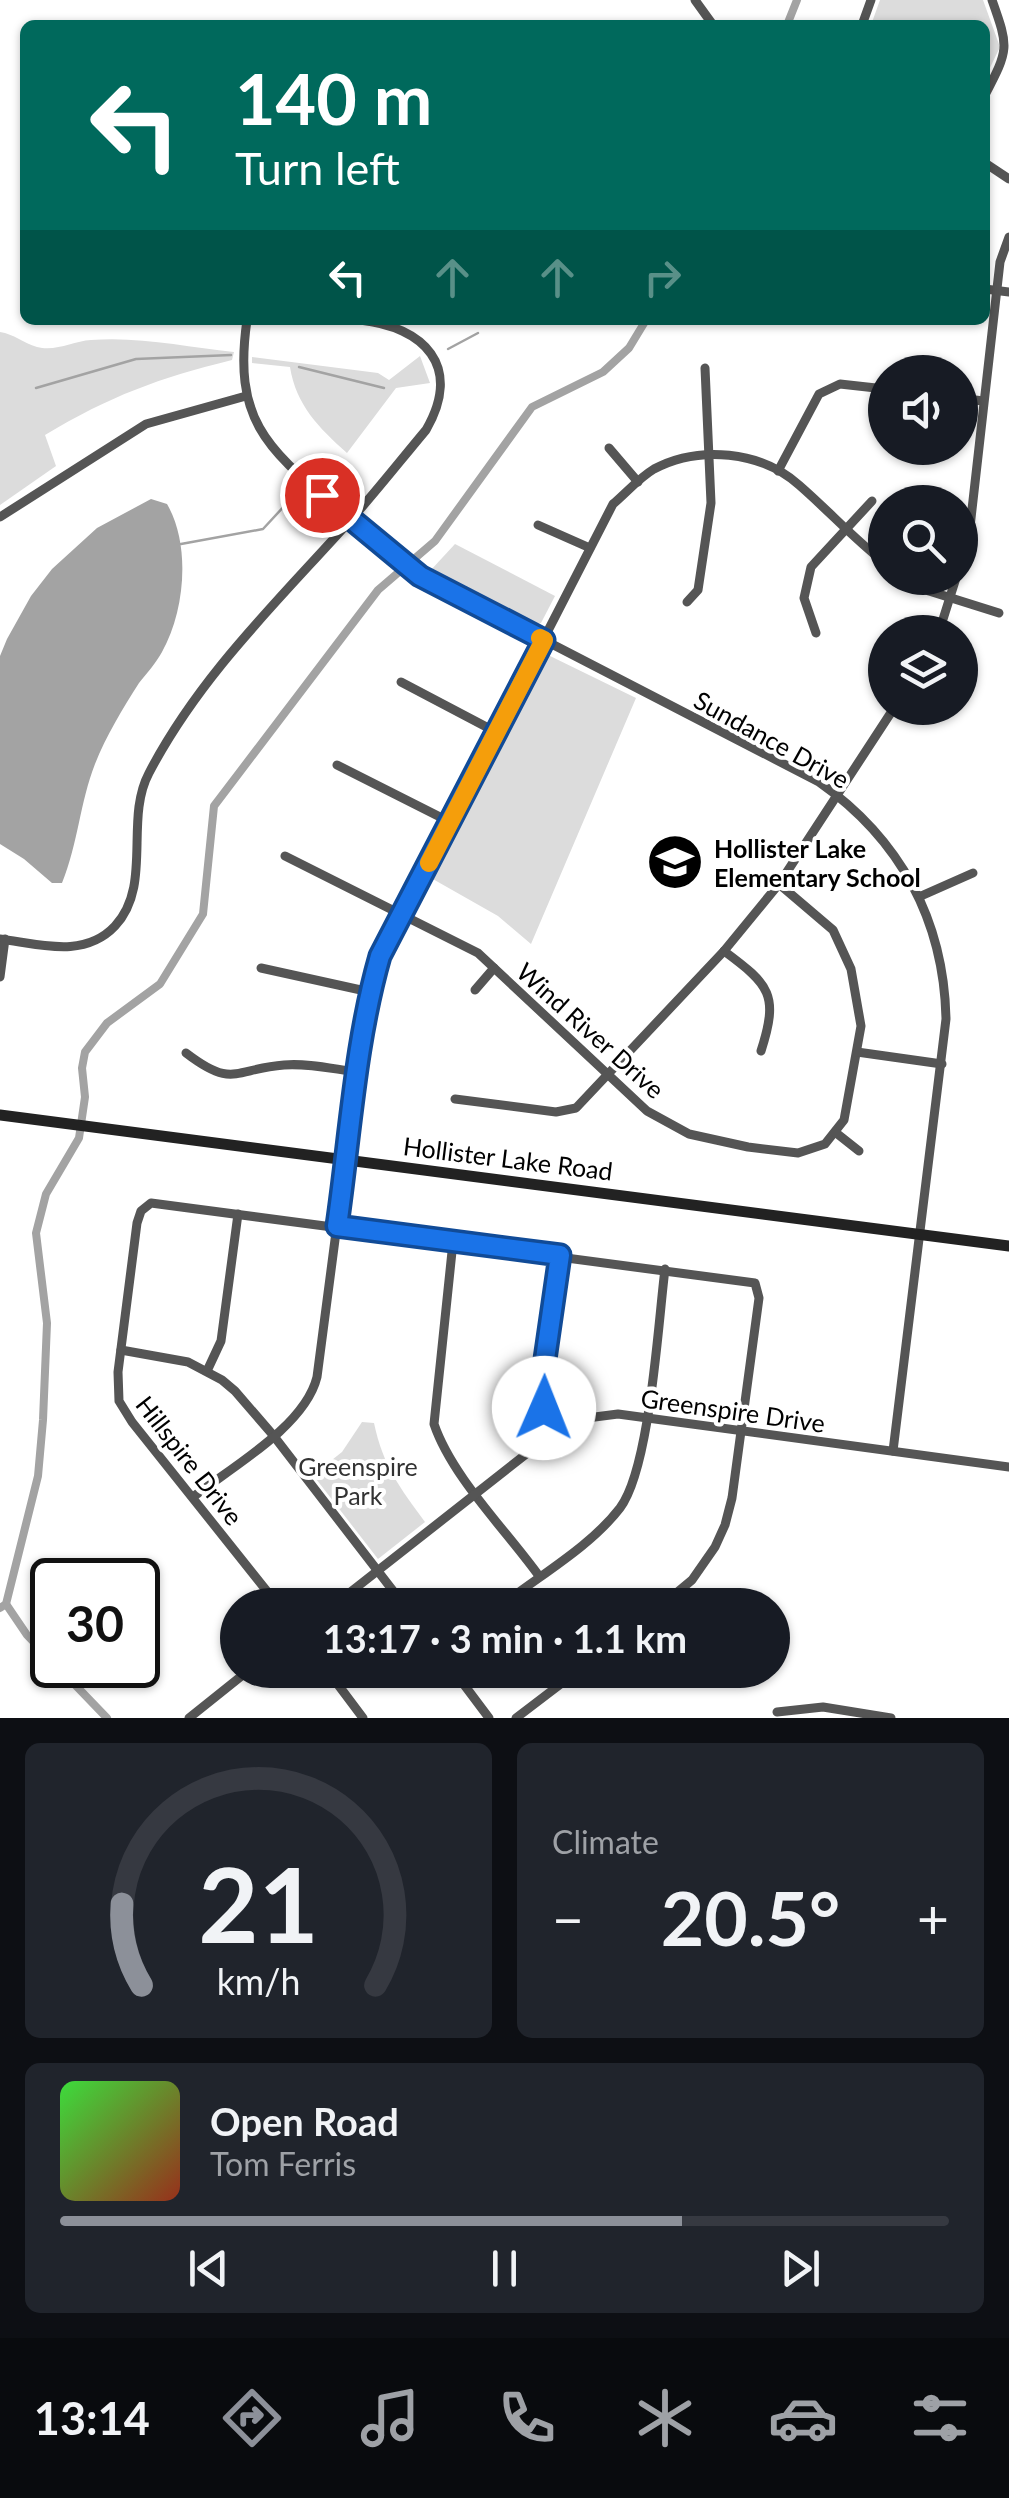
<!DOCTYPE html>
<html lang="en">
<head>
<meta charset="utf-8">
<style>
	body { margin:0; font-family:Lato,sans-serif; background:#20242c; color:#f1f3f6; height:100vh; display:flex; flex-direction:column; font-size:38px; white-space:nowrap }
	* { box-sizing:border-box; margin:0 }
	p { font-size:32px; color:#9ea1a6 }
	.icon { flex:none; width:55px; height:55px; fill:none; stroke:currentColor; stroke-width:2; stroke-linecap:round; stroke-linejoin:round }
	.map { position:relative; height:1718px; overflow:hidden }
	.sheet { display:flex; flex-direction:column; gap:25px; padding:25px; background:#0d0f14; flex:1 }
	.sheet>* { flex:none }
	.banner { position:absolute; left:20px; top:20px; width:970px; height:305px; border-radius:15px; box-shadow:0 2px 8px #0004; background:#00695c; color:#fff; overflow:hidden }
	.tools { position:absolute; left:868px; top:355px; display:grid; gap:20px }
	.tools a { display:grid; place-items:center; width:110px; height:110px; border-radius:50%; background:#171b24; box-shadow:0 2px 8px #0004; font-size:50px }
	.speed { position:absolute; left:30px; top:1558px; display:flex; gap:20px; font-size:50px; font-weight:700; text-align:center }
	.speed>* { display:grid; place-content:center; width:130px; height:130px; border-radius:50%; background:#171b24; box-shadow:0 2px 8px #0004; line-height:1 }
	.speed .limit { border:5px solid #111; border-radius:15px; background:#fff; color:#111 }
	.pin { position:absolute; display:grid; place-items:center; width:85px; height:85px; color:#fff; margin:-42px; border:5px solid #fff; border-radius:50%; box-shadow:0 2px 10px #0007 }
	.me { position:absolute; width:110px; margin:-55px; rotate:1deg; stroke-linejoin:round; filter:drop-shadow(0 0 8px #0008) }
	.turn { display:flex; align-items:center; gap:35px; height:210px; padding:0 50px; font-size:45px }
	.turn .icon { width:130px; height:130px; stroke-width:2.5 }
	.turn b { display:block; font-size:70px; line-height:85px }
	.lanes { display:flex; align-items:center; height:95px; padding:0 50px; background:#0003; justify-content:center; gap:50px; direction:ltr }
	.lanes .off { opacity:.35 }
	.big { font-size:75px; font-weight:700; line-height:1.1 }
	.sheet .card { flex:1; display:flex; flex-direction:column; justify-content:center; gap:15px; min-width:0; padding:0 35px; border-radius:15px; background:#20242c }
	.sheet .dial { align-items:center; gap:0 }
	.dial svg { height:260px; overflow:visible; fill:none; stroke:#363941; stroke-width:7; stroke-linecap:round; text-anchor:middle }
	.dial text { fill:#f1f3f6; stroke:none }
	.song { display:flex; align-items:center; gap:30px }
	.cover { width:120px; height:120px; border-radius:15px; background:linear-gradient(135deg,hsl(120 70% 55%),hsl(10 70% 35%)) }
	.played { height:10px; border-radius:5px; background:linear-gradient(90deg,#8c9099 70%,#363941 70%) }
	.keys { display:flex; justify-content:space-around; direction:ltr }
	.heat { display:flex; justify-content:space-between; align-items:center; font-size:55px; direction:ltr }
	.sheet .tiles { flex:1; display:grid; gap:25px; grid-template-columns:1fr 1fr }
	.card:last-child { grid-column:span 2 }
	.trip { position:absolute; left:220px; top:1588px; width:570px; height:100px; border-radius:50px; background:#171b24; box-shadow:0 2px 8px #0004; font-weight:700; line-height:100px; text-align:center }
	.dock { display:flex; height:160px; justify-content:space-around; align-items:center; background:#090b0e; color:#9ea1a6 }
	.dock .icon { width:70px; height:70px }
	.dock .selected { color:#8c9099 }
	.dock b { font-size:45px; color:#f1f3f6 }
	.map>svg:first-child { display:block }
	.green { fill:#dcdcdc }
	.water { fill:#a3a3a3 }
	.lines { fill:none; stroke-linecap:round; stroke-linejoin:round }
	.stream { stroke:#a3a3a3; stroke-width:2.5 }
	.canal { stroke:#a3a3a3; stroke-width:8 }
	.street { stroke:#555; stroke-width:9 }
	.secondary { stroke:#222; stroke-width:11 }
	.route-casing { stroke:#114b97; stroke-width:25 }
	.route { stroke:#1a73e8; stroke-width:18 }
	.slow { stroke:#f59e0b; stroke-width:18 }
	.labels { text-anchor:middle; dominant-baseline:central; stroke-width:8; stroke-linejoin:round; paint-order:stroke }
	.street-label { font-size:25px; fill:#000; stroke:#fff }
	.poi-label { font-size:25px; font-weight:bold; fill:#000; stroke:#fff; text-anchor:start }
	.park-label { font-size:25px; fill:#333; stroke:#fff }
</style>
</head>
<body>
<div class="map">
<svg width="1009" height="1718" viewBox="0 0 1009 1718">
	<rect width="100%" height="100%" fill="#fff"/>
	<g class="green">
		<polygon points="880,0 983,0 1000,47 985,78 985,25 871,25"/>
		<path d="M 0,332 C 14,334 23,343 37,347 C 56,352 73,341 91,340 C 138,336 187,347 234,352 L 232,360 C 159,378 110,396 45,435 L 56,466 L 0,505 Z"/>
		<path d="M 420,356 L 430,383 L 396,388 L 347,453 C 319,428 296,405 290,367 L 252,363 L 252,357 L 378,373 L 389,380 Z"/>
		<polygon points="455,544 555,596 541,623 533,625 430,571"/>
		<polygon points="546,654 636,698 531,944 498,916 431,878"/>
		<path d="M 362,1422 L 374,1423 C 383,1466 400,1488 425,1522 L 378,1559 L 313,1475 L 342,1452 Z"/>
	</g>
	<path class="water" d="M 151,499 L 167,504 C 191,545 185,611 162,652 C 156,663 147,673 139,683 C 123,708 106,736 95,764 C 80,802 78,844 62,883 L 52,883 L 24,859 L 0,844 L 0,656 L 7,639 L 31,596 L 52,569 L 97,528 Z"/>
	<g class="lines">
		<g class="stream">
			<polyline points="448,349 478,333"/>
			<polyline points="299,367 384,388"/>
			<polyline points="36,388 136,359 231,355"/>
			<polyline points="181,544 263,529 300,489"/>
		</g>
		<g class="canal">
			<polyline points="787,25 797,0"/>
			<polyline points="6,1604 27,1635 52,1661"/>
			<polyline points="0,1608 6,1604 38,1476 43,1420 47,1323 36,1233 46,1194 79,1138 85,1097 82,1068 85,1052 107,1023 160,984 203,914 214,806 378,590 435,541 532,407 603,372 629,348 646,320"/>
			<polyline points="56,1665 107,1718"/>
		</g>
		<g class="street">
			<polyline points="695,0 713,25"/>
			<polyline points="862,25 871,0"/>
			<path d="M 985,95 C 1009,49 1009,48 992,0"/>
			<polyline points="985,163 1009,179"/>
			<polyline points="985,289 1009,292"/>
			<path d="M 247,320 C 232,424 270,450 343,513 C 371,536 397,561 428,580 L 819,782 C 900,839 944,920 946,1019 L 893,1451"/>
			<polyline points="960,398 983,401"/>
			<polyline points="609,448 638,482"/>
			<polyline points="778,471 819,394 840,384 885,389"/>
			<polyline points="0,517 146,424 246,396"/>
			<polyline points="538,525 590,548"/>
			<polyline points="960,563 970,527 1000,262 1009,237"/>
			<polyline points="906,578 929,591 999,613"/>
			<polyline points="687,602 698,590 711,503 705,368"/>
			<polyline points="939,632 956,578"/>
			<polyline points="816,633 804,598 811,567 872,501"/>
			<polyline points="401,682 496,732"/>
			<polyline points="337,765 450,822"/>
			<polyline points="285,856 478,953 647,1111 689,1134 748,1147 798,1153 825,1144 844,1120 861,1026 851,969 833,930 779,884"/>
			<polyline points="921,896 973,873"/>
			<path d="M 0,939 C 39,944 84,959 115,926 C 153,885 124,820 149,773 C 199,677 276,603 348,523 C 375,493 400,461 426,430 C 463,366 424,327 360,320"/>
			<path d="M 724,951 C 770,985 779,995 761,1051"/>
			<polyline points="261,968 370,992"/>
			<polyline points="0,977 5,939"/>
			<polyline points="475,990 494,968"/>
			<polyline points="857,1052 942,1064"/>
			<path d="M 186,1053 C 233,1089 234,1069 284,1065 C 308,1063 333,1069 357,1072"/>
			<polyline points="455,1099 556,1112 576,1108 724,951 779,884 894,708"/>
			<polyline points="835,1132 859,1151"/>
			<path d="M 453,1242 L 434,1424 C 452,1477 506,1530 539,1576"/>
			<polyline points="121,1350 188,1362 222,1380 235,1391 273,1435 404,1605"/>
			<polyline points="207,1371 221,1341 238,1214"/>
			<polyline points="558,1430 544,1408 541,1387 560,1255"/>
			<path d="M 193,1497 C 232,1467 305,1426 317,1377 L 357,1072 L 370,992 L 381,956 L 613,504 C 626,493 639,478 654,469 C 699,445 761,451 799,485 C 829,511 854,539 885,563"/>
			<polyline points="278,1605 132,1422 119,1401 118,1372 137,1223 141,1211 151,1203 755,1283 759,1298 732,1498 725,1525 715,1547 692,1580 662,1605"/>
			<polyline points="334,1605 553,1433 587,1418 618,1414 1009,1467"/>
			<path d="M 502,1605 C 540,1575 590,1547 620,1508 C 650,1468 658,1324 665,1269"/>
			<polyline points="327,1670 363,1718"/>
			<polyline points="453,1670 489,1718"/>
			<polyline points="777,1712 823,1707 891,1718"/>
			<polyline points="189,1718 249,1670"/>
			<polyline points="516,1718 579,1670"/>
		</g>
		<polyline class="secondary" points="0,1115 1009,1246"/>
	</g>
	<g class="lines">
		<g class="route-casing">
			<path id="route" d="M 322,495 L 420,576 L 544,640 L 380,956 C 355,1043 350,1136 337,1226 L 560,1255 L 541,1387 L 544,1408"/>
		</g>
		<use href="#route" class="route"/>
		<polyline class="slow" points="429,863 544,640 540,638"/>
	</g>
	<defs>
		<g id="school-disc" transform="scale(2.875)"><circle r="9.5" fill="#000" stroke="#fff"/><path d="M0-5L7-2L0 1L-7-2ZM-4 1L0 2.5L4 1V4Q0 6-4 4Z" fill="#fff"/></g>
	</defs>
	<g fill-rule="evenodd">
		<use href="#school-disc" x="675" y="862"/>
	</g>
	<g class="labels">
		<g class="street-label">
			<text transform="translate(772 739) rotate(29)">Sundance Drive</text>
			<text transform="translate(591 1030) rotate(42)">Wind River Drive</text>
			<text transform="translate(508 1158) rotate(7)">Hollister Lake Road</text>
			<text transform="translate(733 1410) rotate(8)">Greenspire Drive</text>
			<text transform="translate(190 1460) rotate(52)">Hillspire Drive</text>
		</g>
		<g class="poi-label">
			<text x="714" y="848">Hollister Lake<tspan x="714" dy="29">Elementary School</tspan></text>
		</g>
		<g class="park-label">
			<text x="358" y="1466">Greenspire<tspan x="358" dy="29">Park</tspan></text>
		</g>
	</g>
</svg>
<div class="tools">
<a><svg class="icon" aria-label="sound" viewBox="0 0 24 24"><path d="M4 9h4l5-4v14l-5-4H4zM17 9q2 3 0 6"/></svg></a>
<a><svg class="icon" aria-label="search" viewBox="0 0 24 24"><circle cx="10" cy="10" r="6"/><path d="M15 15l6 6"/></svg></a>
<a><svg class="icon" aria-label="layers" viewBox="0 0 24 24"><path d="M12 4l9 5-9 5-9-5zM3 14l9 5 9-5"/></svg></a>
</div>
<div class="speed"><div class="limit">30</div></div>
<div class="pin" style="left:322px;top:495px;background:#d93025"><svg class="icon" aria-label="arrive" viewBox="0 0 24 24"><path d="M6 21V4h12l-3 4 3 4H6"/></svg></div>
<svg class="me" style="left:544px;top:1408px" viewBox="-20 -20 40 40"><circle r="19" fill="#fff"/><path d="M0-13L10 11 0 6-10 11z" fill="#1a73e8"/></svg>
<div class="trip">13:17 · 3 min · 1.1 km</div>
<div class="banner">
<div class="turn"><svg class="icon" aria-label="left" viewBox="0 0 24 24"><path d="M17 20v-9H6M10 6l-5 5 5 5"/></svg><div><b>140 m</b>Turn left</div></div>
<div class="lanes"><svg class="icon" aria-label="left" viewBox="0 0 24 24"><path d="M17 20v-9H6M10 6l-5 5 5 5"/></svg><svg class="icon off" aria-label="ahead" viewBox="0 0 24 24"><path d="M12 20V5M6 11l6-6 6 6"/></svg><svg class="icon off" aria-label="ahead" viewBox="0 0 24 24"><path d="M12 20V5M6 11l6-6 6 6"/></svg><svg class="icon off" aria-label="right" viewBox="0 0 24 24"><path d="M7 20v-9h11M14 6l5 5-5 5"/></svg></div>
</div>
</div>
<section class="sheet">
<div class="tiles">
<div class="card dial"><svg viewBox="0 0 100 80">
<path d="M14 69A42 42 0 1 1 86 69"/>
<path d="M14 69A42 42 0 0 1 8 44" stroke="#8c9099"/>
<text x="50" y="56" font-size="32" font-weight="700">21</text>
<text x="50" y="72" font-size="11">km/h</text>
</svg></div>
<div class="card"><p>Climate</p>
<div class="heat"><a>−</a><b class="big">20.5°</b><a>+</a></div>
</div>
<div class="card">
<div class="song"><i class="cover"></i><div><b>Open Road</b><p>Tom Ferris</p></div></div>
<div class="played"></div>
<div class="keys"><svg class="icon" aria-label="previous" viewBox="0 0 24 24"><path d="M18 5L8 12l10 7zM5 5v14"/></svg><svg class="icon" aria-label="pause" viewBox="0 0 24 24"><path d="M8 5v14M16 5v14"/></svg><svg class="icon" aria-label="next" viewBox="0 0 24 24"><path d="M6 5l10 7-10 7zM19 5v14"/></svg></div>
</div>
</div>
</section>
<nav class="dock">
<b>13:14</b>
<svg class="icon selected" aria-label="directions" viewBox="0 0 24 24"><path d="M12 3l9 9-9 9-9-9zM9 14v-3h6M13 9l2 2-2 2"/></svg>
<svg class="icon" aria-label="music" viewBox="0 0 24 24"><path d="M9 18V5l10-2v13"/><circle cx="6" cy="18" r="3"/><circle cx="16" cy="16" r="3"/></svg>
<svg class="icon" aria-label="phone" viewBox="0 0 24 24"><path d="M5 4h4l2 5-3 2q2 4 5 5l2-3 5 2v4C11 20 4 13 5 4z"/></svg>
<svg class="icon" aria-label="climate" viewBox="0 0 24 24"><path d="M12 3v18M4 7l16 10M4 17L20 7"/></svg>
<svg class="icon" aria-label="car" viewBox="0 0 24 24"><path d="M5 17H2v-5l4-1 3-4h7l3 4 3 1v5h-3M9 17h6M6 11h13"/><circle cx="7" cy="17" r="2"/><circle cx="17" cy="17" r="2"/></svg>
<svg class="icon" aria-label="filters" viewBox="0 0 24 24"><path d="M4 7h16M4 17h16"/><circle cx="9" cy="7" r="2"/><circle cx="15" cy="17" r="2"/></svg>
</nav>
</body>
</html>
